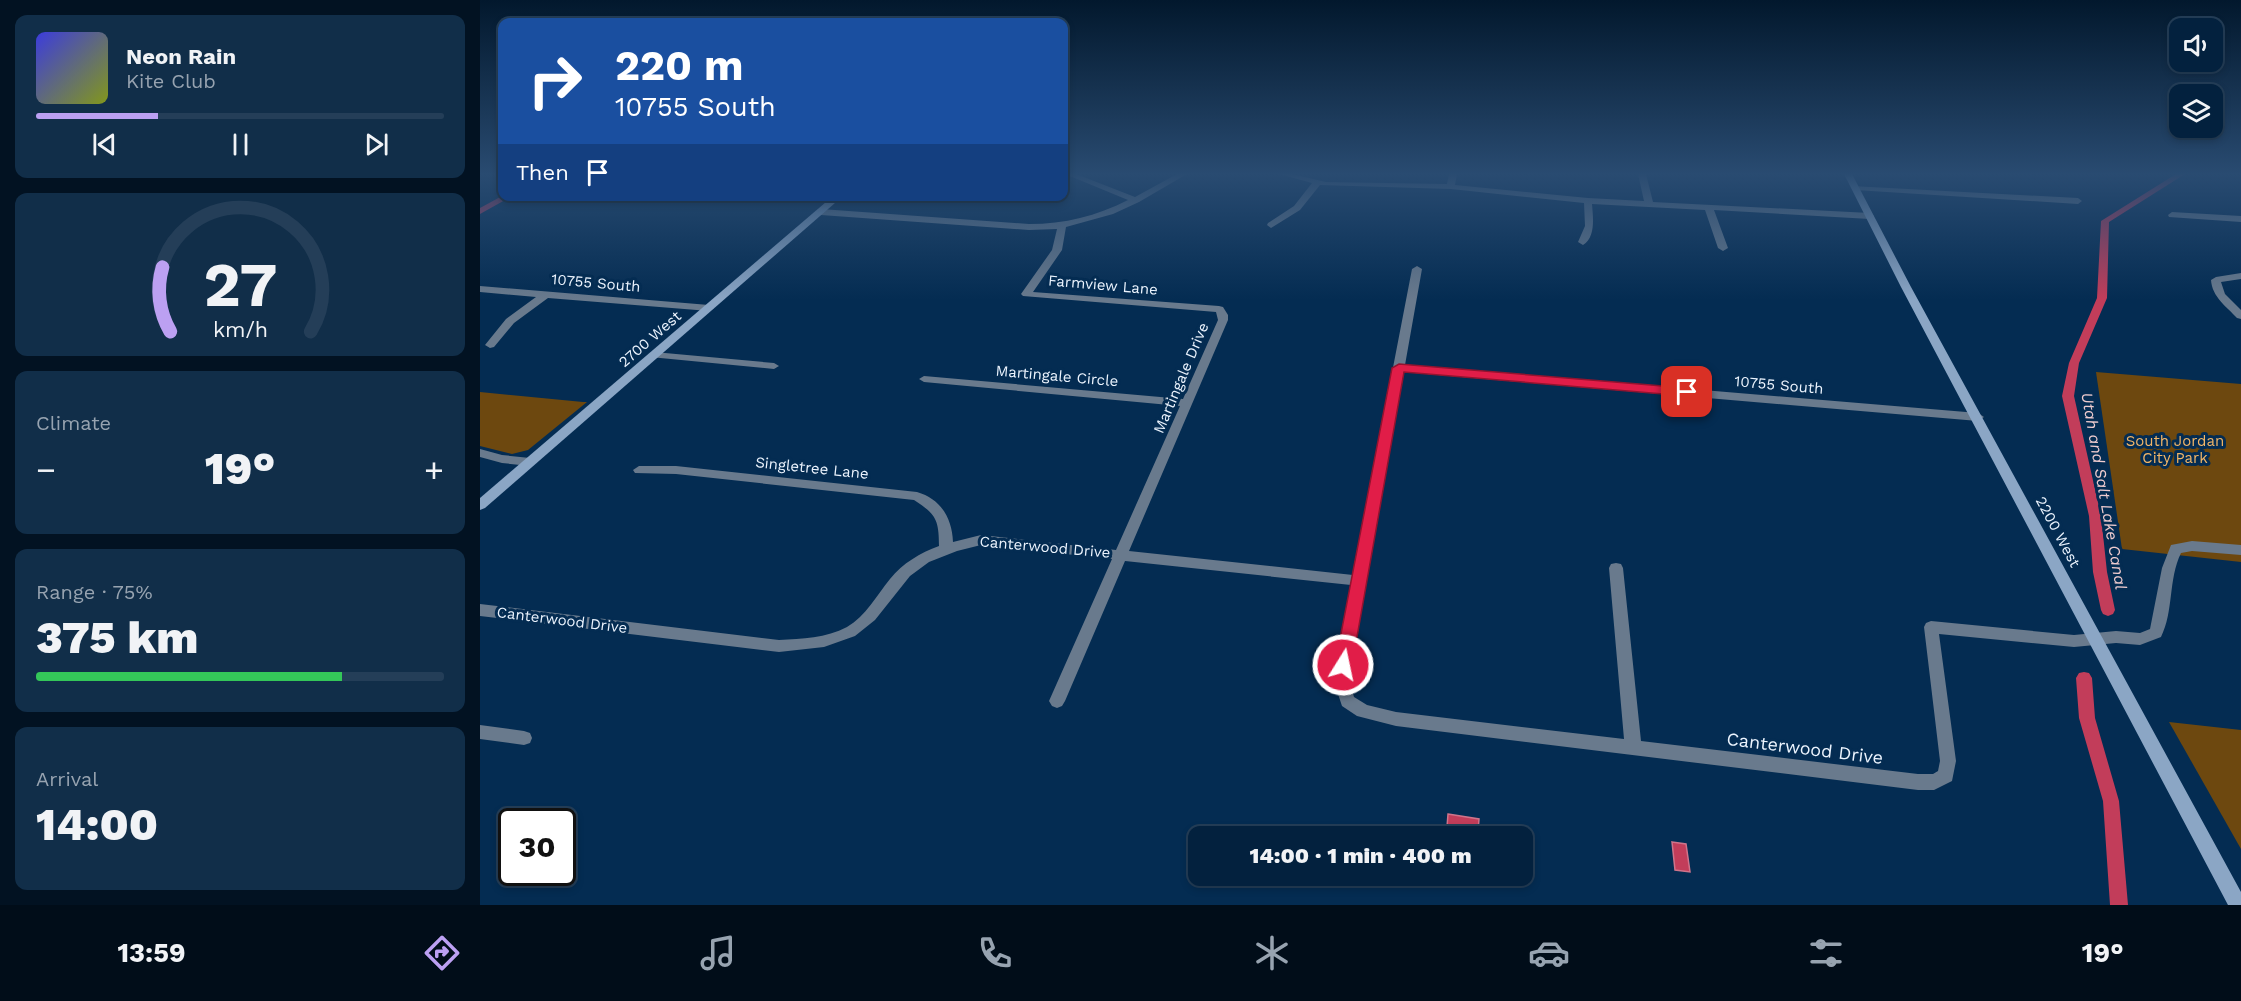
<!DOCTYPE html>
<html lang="en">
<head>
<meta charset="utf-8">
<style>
	body { margin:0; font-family:"Work Sans",sans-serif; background:#112e49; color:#f1f3f6; height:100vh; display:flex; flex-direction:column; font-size:22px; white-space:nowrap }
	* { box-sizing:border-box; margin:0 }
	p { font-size:20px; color:#97a3b0 }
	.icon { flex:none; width:33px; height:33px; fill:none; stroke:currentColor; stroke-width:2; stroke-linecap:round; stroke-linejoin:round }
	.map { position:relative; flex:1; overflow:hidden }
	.details { display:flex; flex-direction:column; gap:15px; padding:15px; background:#021222; width:480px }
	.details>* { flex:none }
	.top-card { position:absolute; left:18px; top:18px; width:570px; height:183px; border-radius:12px; box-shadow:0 3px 9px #0003,0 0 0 2px #243e58; background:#1a4fa0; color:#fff; overflow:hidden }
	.fabs { position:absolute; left:1689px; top:18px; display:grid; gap:12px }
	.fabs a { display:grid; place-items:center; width:54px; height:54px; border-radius:12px; background:#03213e; box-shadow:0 3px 9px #0003,0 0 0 2px #243e58; font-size:30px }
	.speed { position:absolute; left:18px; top:808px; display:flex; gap:12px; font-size:30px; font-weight:700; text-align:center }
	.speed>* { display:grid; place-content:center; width:78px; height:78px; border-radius:50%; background:#03213e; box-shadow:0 3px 9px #0003,0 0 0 2px #243e58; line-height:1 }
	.speed .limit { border:3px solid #111; border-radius:9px; background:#fff; color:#111 }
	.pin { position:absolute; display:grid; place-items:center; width:51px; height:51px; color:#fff; margin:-26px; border-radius:12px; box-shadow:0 3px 9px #0006 }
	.me { position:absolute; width:66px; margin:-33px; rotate:10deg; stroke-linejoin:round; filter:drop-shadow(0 0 4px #0008) }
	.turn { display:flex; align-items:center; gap:21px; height:126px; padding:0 18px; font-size:27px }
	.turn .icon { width:78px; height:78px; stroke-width:2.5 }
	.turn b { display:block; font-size:42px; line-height:51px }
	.then { display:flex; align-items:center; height:57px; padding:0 18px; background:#0003; gap:12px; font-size:22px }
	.big { font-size:45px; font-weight:800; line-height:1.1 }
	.details .tile { flex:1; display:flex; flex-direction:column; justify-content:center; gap:9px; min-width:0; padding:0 21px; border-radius:12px; background:#112e49 }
	.details .dial { align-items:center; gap:0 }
	.dial svg { height:156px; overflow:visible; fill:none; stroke:#243e58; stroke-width:7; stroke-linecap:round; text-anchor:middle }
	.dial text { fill:#f1f3f6; stroke:none }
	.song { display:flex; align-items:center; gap:18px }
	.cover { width:72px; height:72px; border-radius:9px; background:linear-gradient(135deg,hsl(240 70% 55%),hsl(70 70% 35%)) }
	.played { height:6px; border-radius:3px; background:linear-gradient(90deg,#bca0f2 30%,#243e58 30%) }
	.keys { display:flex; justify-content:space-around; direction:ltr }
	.heat { display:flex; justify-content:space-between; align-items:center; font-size:33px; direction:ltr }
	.charge { height:9px; border-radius:4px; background:linear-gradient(90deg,#34c759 75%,#243e58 0) }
	.trip { position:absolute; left:708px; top:826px; width:345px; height:60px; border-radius:12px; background:#03213e; box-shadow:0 3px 9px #0003,0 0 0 2px #243e58; font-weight:800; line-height:60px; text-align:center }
	.tab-bar { display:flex; height:96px; justify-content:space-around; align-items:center; background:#010d19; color:#97a3b0 }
	.tab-bar .icon { width:42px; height:42px }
	.tab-bar .current { color:#bca0f2 }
	.tab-bar b { font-size:27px; color:#f1f3f6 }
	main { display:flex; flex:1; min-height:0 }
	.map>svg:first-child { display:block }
	.green { fill:#6d480f }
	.water { fill:#c23d5a; stroke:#cf748b; stroke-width:1.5 }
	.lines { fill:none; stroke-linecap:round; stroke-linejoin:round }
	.canal { fill:#c23d5a; fill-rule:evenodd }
	.street { fill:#697a8d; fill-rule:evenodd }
	.secondary { fill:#8ba6c5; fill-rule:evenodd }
	.route { fill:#e11d48; stroke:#92132f; stroke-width:1.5 }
	.labels { text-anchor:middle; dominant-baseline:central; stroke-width:6; stroke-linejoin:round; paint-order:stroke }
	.street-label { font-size:15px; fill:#ecf4fe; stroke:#042c52 }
	.park-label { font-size:15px; fill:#f3b667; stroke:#042c52 }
	.water-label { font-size:16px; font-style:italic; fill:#efcccf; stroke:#042c52 }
	.near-street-label { font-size:18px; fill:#ecf4fe; stroke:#042c52 }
</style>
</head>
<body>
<main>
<section class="details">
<div class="tile">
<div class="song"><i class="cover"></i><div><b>Neon Rain</b><p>Kite Club</p></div></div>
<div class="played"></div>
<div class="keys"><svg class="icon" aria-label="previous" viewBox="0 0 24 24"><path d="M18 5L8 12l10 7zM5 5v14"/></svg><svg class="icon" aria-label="pause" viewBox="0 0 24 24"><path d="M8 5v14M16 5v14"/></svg><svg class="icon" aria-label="next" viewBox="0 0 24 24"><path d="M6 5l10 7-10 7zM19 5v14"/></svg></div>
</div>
<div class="tile dial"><svg viewBox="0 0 100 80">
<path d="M14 69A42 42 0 1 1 86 69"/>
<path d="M14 69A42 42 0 0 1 10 36" stroke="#bca0f2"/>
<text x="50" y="56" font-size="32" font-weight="700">27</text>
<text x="50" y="72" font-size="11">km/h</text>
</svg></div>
<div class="tile"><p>Climate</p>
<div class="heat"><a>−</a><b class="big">19°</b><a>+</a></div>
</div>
<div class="tile"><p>Range · 75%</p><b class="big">375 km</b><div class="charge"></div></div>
<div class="tile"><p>Arrival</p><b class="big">14:00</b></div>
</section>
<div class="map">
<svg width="1761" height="905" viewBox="0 0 1761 905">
	<rect width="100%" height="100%" fill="#042c52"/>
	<g class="green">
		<polygon points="1616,372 1761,384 1761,562 1642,549"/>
		<polygon points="0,392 103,402 107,402 48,450 32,454 0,446"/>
		<polygon points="1689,722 1761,730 1761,849"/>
	</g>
	<g class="water">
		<polygon points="968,814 999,819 998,832 967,827"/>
		<polygon points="1192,842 1206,844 1210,872 1195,870"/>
	</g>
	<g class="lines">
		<g class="canal">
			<polygon points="1696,174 1705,174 1629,222 1627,298 1599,363 1594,396 1621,516 1627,572 1635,610 1633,614 1628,616 1623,614 1621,610 1613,572 1609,516 1582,396 1589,363 1617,298 1621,221"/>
			<polygon points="22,196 32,196 0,214 0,208"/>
			<polygon points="1604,672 1609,673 1612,678 1615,718 1639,801 1648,905 1630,905 1623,801 1599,718 1596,678 1599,673"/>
		</g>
		<g class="street">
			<path d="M 585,174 L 596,174 L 655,197 L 697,174 L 707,174 L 659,202 L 633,214 L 586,227 L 582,250 L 553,292 L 739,306 L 743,307 L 748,315 L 748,320 L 649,551 L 873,575 L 932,269 L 937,266 L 942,269 L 925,365 L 1498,413 L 1504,417 L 1498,421 L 923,372 L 869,679 L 874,697 L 887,705 L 916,712 L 1144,739 L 1129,568 L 1131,564 L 1136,563 L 1141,564 L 1143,568 L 1161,741 L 1438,774 L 1453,774 L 1458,771 L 1460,761 L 1444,627 L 1446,623 L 1451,621 L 1594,635 L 1636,631 L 1660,633 L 1670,629 L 1682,568 L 1691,545 L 1712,541 L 1761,545 L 1761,555 L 1712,551 L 1701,553 C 1688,580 1694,611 1681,637 L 1660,645 L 1636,643 L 1594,647 L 1459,634 L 1476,761 L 1472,781 L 1454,790 L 1438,790 L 916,726 L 877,716 L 862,706 L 853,679 L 871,585 L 645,561 L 585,701 L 582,706 L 577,708 L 572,706 L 569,701 L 632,559 L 501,545 L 477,551 L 449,562 L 430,576 L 395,620 L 375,636 L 344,647 L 299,652 L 0,616 L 0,604 L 299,640 C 322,639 346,638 367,627 C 386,616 396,596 410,579 C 423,563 440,553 459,546 C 459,520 456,514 434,500 L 196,474 L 155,473 L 153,470 L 159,466 L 196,466 L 437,492 C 461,499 472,518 473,542 L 501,535 L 636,550 L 700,406 L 444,382 L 439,379 L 444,376 L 703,399 L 738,320 L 736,312 L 543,296 L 541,294 L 572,250 L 577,229 L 549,230 L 341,215 L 337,212 L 341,209 L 549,224 C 585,224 616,216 648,200 Z"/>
			<path d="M 799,174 L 812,174 L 846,182 L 967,184 L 969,174 L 977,174 L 975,185 L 1108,198 L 1164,201 L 1158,174 L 1166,174 L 1173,202 L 1390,213 L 1394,216 L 1390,219 L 1234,210 L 1248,248 L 1243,251 L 1238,248 L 1225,210 L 1112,204 C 1113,217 1116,237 1103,245 L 1098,242 L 1105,226 L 1104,203 L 971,189 L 840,185 L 820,210 L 791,228 L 787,225 L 788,223 L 814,206 L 832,183 Z"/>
			<polygon points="1372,186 1598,198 1602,201 1598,204 1375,190 1372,190"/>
			<polygon points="1692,212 1761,216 1761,222 1689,217 1688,215"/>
			<path d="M 1761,273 L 1761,279 L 1741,282 L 1745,294 L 1761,310 L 1761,319 L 1757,318 C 1747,307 1732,297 1731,280 L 1736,277 Z"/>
			<polygon points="0,286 229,305 234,308 229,311 68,298 34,323 14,347 10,348 5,345 26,319 56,297 0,292"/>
			<polygon points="174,352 294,363 299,366 294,369 170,357 169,355 170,353"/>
			<polygon points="0,449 22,455 50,458 56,462 50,466 22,463 0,457"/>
			<polygon points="0,725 44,731 50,733 52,738 50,743 44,745 0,739"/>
		</g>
		<g class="secondary">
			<polygon points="1364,174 1372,174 1431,287 1761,892 1761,905 1748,905 1421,287"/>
			<polygon points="353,196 363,196 5,508 0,510 0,498"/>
		</g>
	</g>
	<linearGradient id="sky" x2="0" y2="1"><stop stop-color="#02182d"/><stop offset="0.58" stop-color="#294b71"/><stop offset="1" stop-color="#294b71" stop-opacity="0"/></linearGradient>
	<rect width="1761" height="300" fill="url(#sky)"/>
	<polygon class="route" points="919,364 1207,388 1214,392 1207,396 924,372 872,665 869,670 863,672 857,670 855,665 912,368"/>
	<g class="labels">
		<g class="street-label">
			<text transform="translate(116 283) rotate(5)">10755 South</text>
			<text transform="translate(623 285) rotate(5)">Farmview Lane</text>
			<text transform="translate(170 339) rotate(-41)">2700 West</text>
			<text transform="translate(577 376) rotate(5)">Martingale Circle</text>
			<text transform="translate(701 378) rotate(-67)">Martingale Drive</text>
			<text transform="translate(1299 385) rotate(5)">10755 South</text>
			<text transform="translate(332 468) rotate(6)">Singletree Lane</text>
			<text transform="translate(1578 532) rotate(62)">2200 West</text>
			<text transform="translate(565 547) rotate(5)">Canterwood Drive</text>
			<text transform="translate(82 620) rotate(7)">Canterwood Drive</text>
		</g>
		<g class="park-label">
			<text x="1695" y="441">South Jordan<tspan x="1695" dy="17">City Park</tspan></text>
		</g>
		<g class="water-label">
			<text transform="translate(1624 491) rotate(80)">Utah and Salt Lake Canal</text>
		</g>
		<g class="near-street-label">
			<text transform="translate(1325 748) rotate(7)">Canterwood Drive</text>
		</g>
	</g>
</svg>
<div class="fabs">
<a><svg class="icon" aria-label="sound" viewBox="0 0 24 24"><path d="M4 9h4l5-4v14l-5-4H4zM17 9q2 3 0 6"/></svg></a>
<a><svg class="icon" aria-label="layers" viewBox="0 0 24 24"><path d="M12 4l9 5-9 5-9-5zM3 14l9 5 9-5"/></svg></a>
</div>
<div class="speed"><div class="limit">30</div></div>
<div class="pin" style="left:1207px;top:392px;background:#d93025"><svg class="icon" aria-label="arrive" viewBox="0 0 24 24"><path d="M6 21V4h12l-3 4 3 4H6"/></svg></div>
<svg class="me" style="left:863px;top:665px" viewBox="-20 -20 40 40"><circle r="17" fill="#e11d48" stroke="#fff" stroke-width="3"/><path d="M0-11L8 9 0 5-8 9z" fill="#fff"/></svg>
<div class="trip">14:00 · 1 min · 400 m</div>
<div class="top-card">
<div class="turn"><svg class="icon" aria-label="right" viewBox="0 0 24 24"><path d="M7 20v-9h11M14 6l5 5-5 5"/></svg><div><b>220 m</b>10755 South</div></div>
<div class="then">Then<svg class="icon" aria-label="arrive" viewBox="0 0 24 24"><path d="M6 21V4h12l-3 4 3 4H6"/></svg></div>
</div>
</div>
</main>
<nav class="tab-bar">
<b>13:59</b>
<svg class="icon current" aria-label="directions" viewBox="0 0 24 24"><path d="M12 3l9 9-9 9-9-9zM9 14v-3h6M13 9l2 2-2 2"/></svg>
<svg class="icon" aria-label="music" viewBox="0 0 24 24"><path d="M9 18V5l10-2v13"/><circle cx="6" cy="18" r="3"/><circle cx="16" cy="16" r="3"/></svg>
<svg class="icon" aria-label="phone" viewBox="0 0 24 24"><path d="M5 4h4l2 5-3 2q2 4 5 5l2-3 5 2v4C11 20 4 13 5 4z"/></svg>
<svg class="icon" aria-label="climate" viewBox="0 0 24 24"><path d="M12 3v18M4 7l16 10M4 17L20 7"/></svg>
<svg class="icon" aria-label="car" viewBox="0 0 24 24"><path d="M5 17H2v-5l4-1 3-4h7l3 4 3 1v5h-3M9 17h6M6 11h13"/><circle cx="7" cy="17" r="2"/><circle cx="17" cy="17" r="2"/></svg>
<svg class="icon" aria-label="filters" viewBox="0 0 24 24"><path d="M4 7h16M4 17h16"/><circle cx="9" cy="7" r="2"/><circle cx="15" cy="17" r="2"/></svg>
<b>19°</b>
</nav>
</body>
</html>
